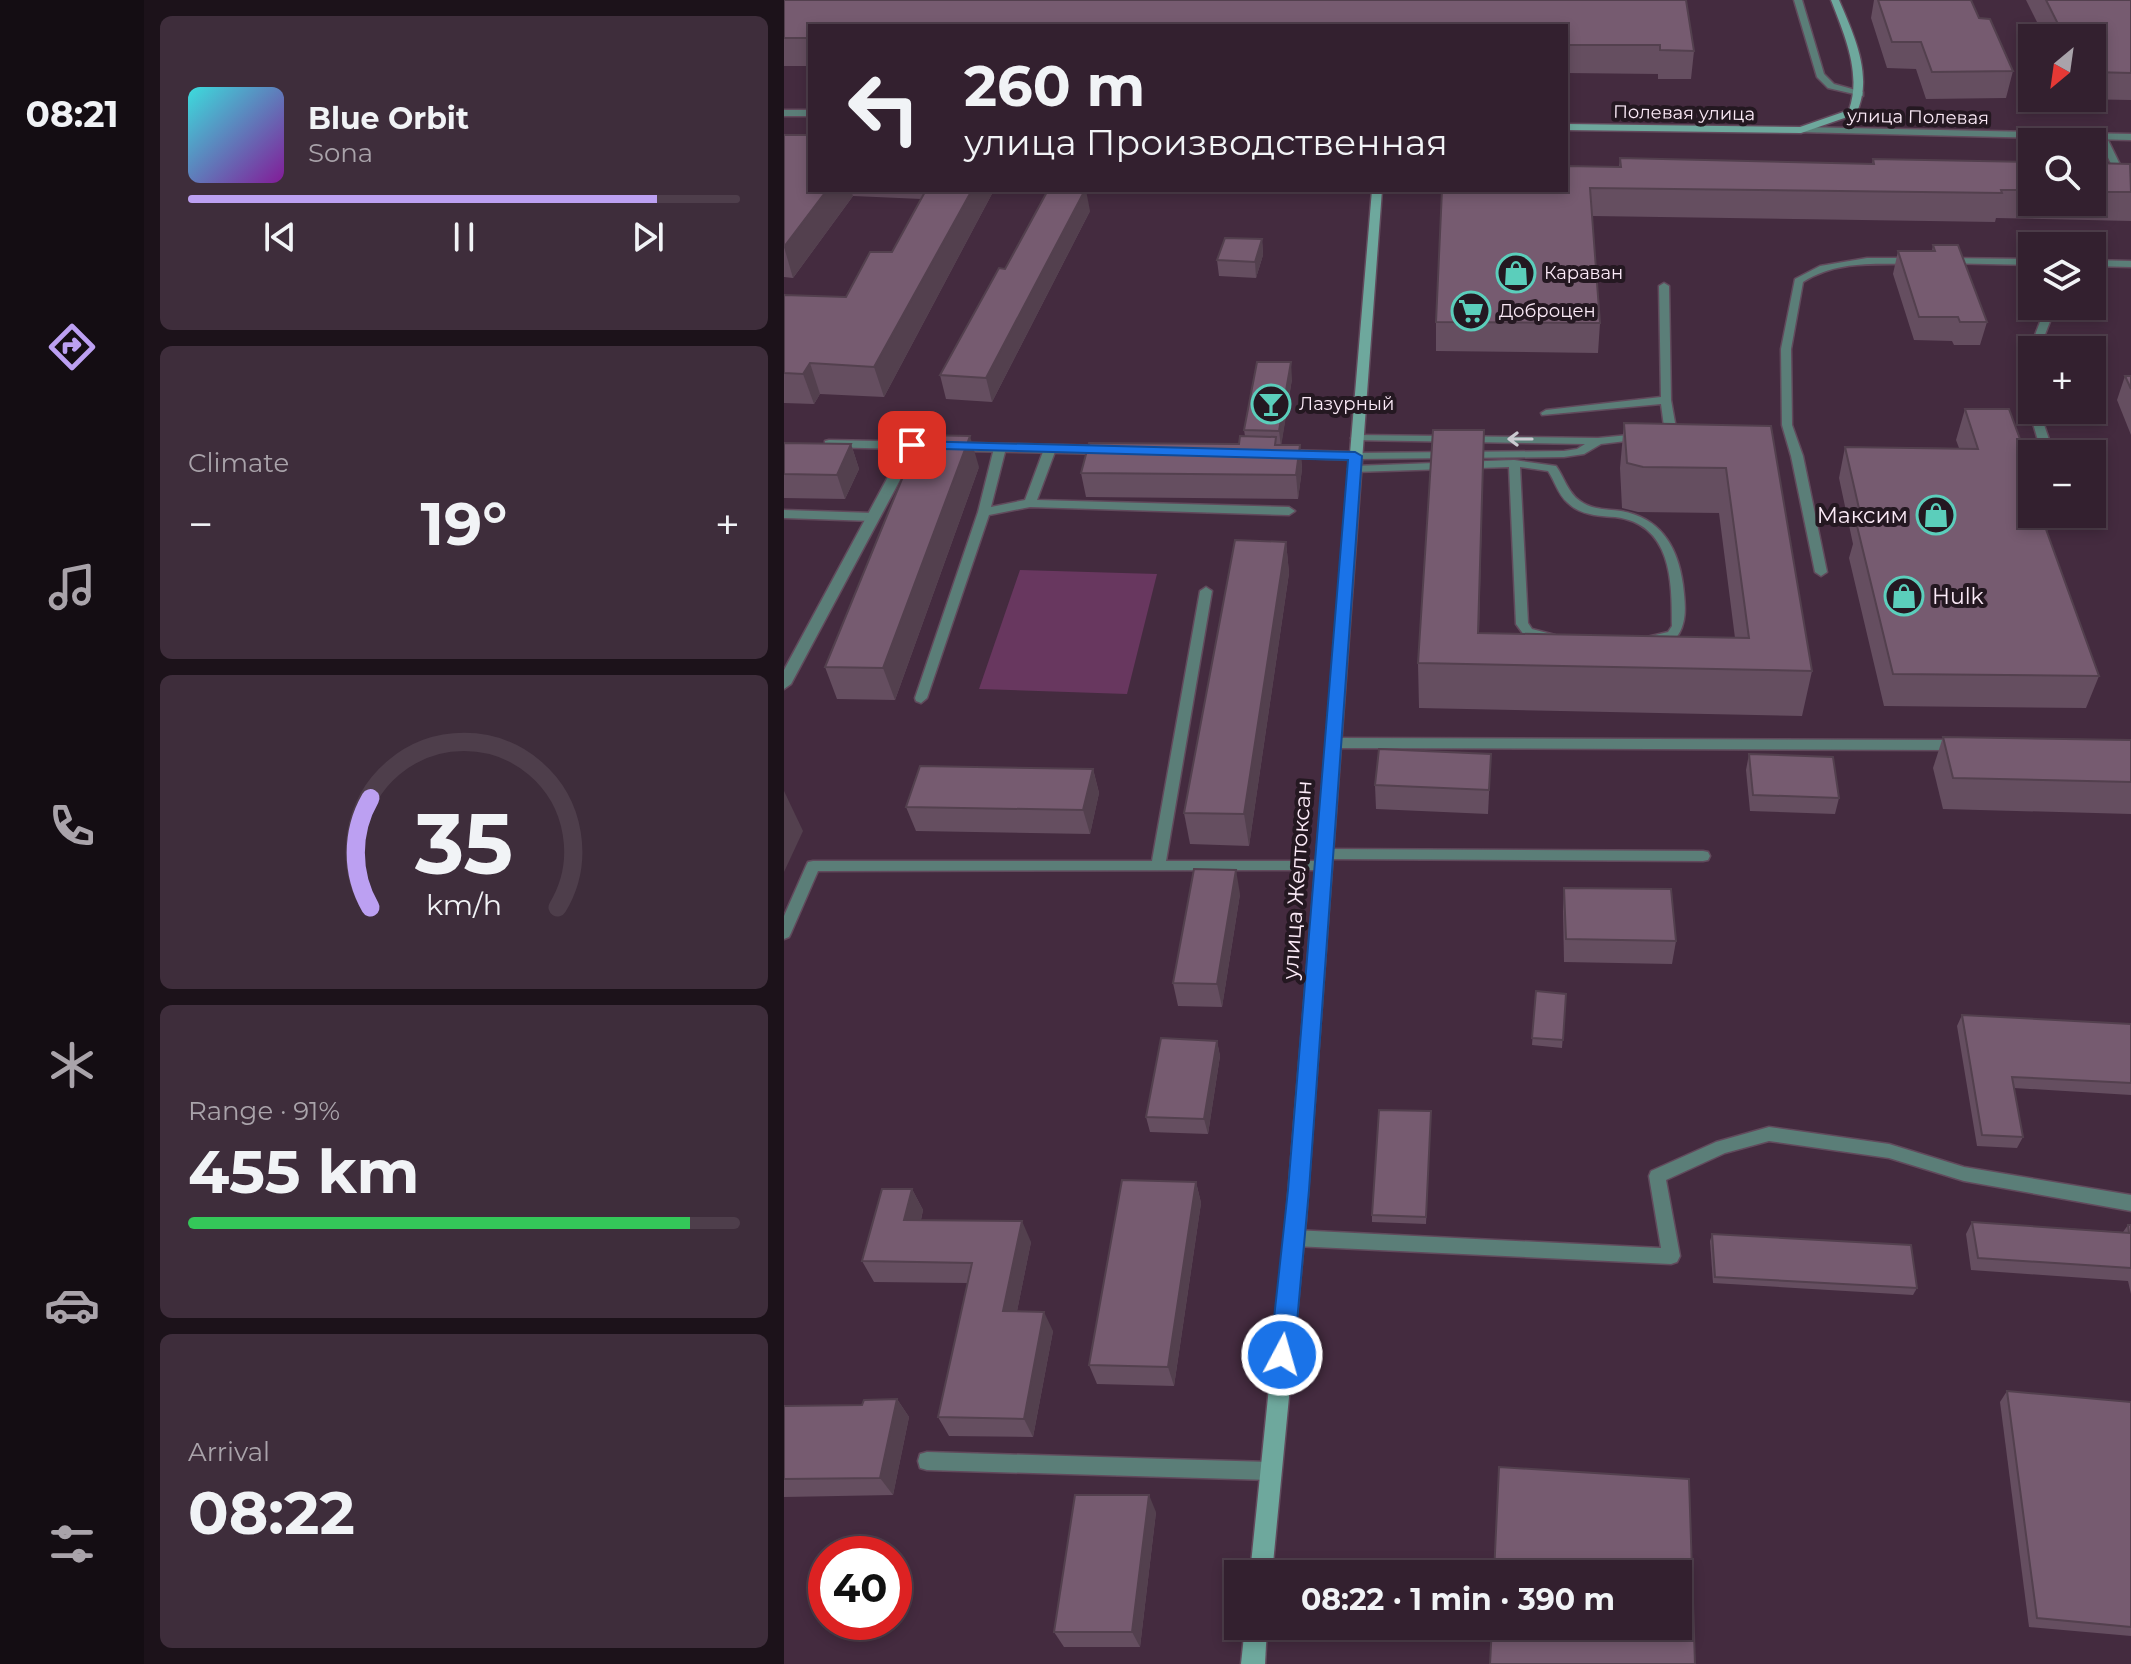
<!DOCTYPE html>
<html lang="en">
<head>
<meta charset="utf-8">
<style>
	body { margin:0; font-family:Montserrat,sans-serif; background:#3e2d3b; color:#f1f3f6; height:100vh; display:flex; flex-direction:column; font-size:30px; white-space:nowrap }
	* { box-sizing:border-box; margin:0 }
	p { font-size:26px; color:#a9a3aa }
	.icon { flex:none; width:44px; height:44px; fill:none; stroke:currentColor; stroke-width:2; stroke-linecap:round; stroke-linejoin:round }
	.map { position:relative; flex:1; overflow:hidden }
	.drawer { display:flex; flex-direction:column; gap:16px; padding:16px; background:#1c121a; width:640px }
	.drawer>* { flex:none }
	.guide { position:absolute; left:24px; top:24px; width:760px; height:168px; border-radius:0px; box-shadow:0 4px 12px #0003,0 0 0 2px #4e3e4b; background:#33202f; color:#f1f3f6; overflow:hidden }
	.needle { width:52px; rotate:209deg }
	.buttons { position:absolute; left:1234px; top:24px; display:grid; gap:16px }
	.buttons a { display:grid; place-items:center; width:88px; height:88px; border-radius:0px; background:#33202f; box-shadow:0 4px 12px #0003,0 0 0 2px #4e3e4b; font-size:40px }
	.speed { position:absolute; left:24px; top:1536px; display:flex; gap:16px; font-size:40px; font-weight:700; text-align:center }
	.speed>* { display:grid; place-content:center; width:104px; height:104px; border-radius:50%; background:#33202f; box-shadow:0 4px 12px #0003,0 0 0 2px #4e3e4b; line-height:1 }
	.speed .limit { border:12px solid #d22; background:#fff; color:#111 }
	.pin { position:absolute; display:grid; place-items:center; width:68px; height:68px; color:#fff; margin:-34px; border-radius:16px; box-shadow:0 4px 12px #0006 }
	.me { position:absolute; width:88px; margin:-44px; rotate:6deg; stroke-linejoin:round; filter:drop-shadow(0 0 6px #0008) }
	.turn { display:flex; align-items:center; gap:28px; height:168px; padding:0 24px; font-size:36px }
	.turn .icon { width:104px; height:104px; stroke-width:2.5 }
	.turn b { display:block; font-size:56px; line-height:68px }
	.big { font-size:60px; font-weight:700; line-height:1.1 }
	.drawer .widget { flex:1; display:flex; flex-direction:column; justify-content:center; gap:12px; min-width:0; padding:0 28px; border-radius:12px; background:#3e2d3b }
	.drawer .dial { align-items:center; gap:0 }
	.dial svg { height:208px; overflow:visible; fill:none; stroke:#4e3e4b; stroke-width:7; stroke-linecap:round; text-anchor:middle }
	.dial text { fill:#f1f3f6; stroke:none }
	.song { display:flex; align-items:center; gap:24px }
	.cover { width:96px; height:96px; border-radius:12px; background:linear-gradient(135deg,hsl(180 70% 55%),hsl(290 70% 35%)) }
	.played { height:8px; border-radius:4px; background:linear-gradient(90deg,#bca0f2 85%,#4e3e4b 85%) }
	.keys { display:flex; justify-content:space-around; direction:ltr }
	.heat { display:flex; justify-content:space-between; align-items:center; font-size:44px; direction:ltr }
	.charge { height:12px; border-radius:6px; background:linear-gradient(90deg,#34c759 91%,#4e3e4b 0) }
	.trip { position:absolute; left:440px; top:1560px; width:468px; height:80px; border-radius:0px; background:#33202f; box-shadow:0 4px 12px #0003,0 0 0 2px #4e3e4b; font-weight:700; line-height:80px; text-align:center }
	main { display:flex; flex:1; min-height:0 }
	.menu { display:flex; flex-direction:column; width:144px; justify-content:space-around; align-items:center; background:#140d13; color:#a9a3aa }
	.menu .icon { width:56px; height:56px }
	.menu .active { color:#bca0f2 }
	.menu b { font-size:36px; color:#f1f3f6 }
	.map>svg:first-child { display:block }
	.green { fill:#68375f }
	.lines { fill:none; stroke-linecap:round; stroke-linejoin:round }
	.lane-casing { stroke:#614a5c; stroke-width:3 }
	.street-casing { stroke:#614a5c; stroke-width:3 }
	.secondary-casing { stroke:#614a5c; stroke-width:3 }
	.lane { fill:#5b7e78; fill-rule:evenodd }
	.street { fill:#5b7e78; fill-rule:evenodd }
	.secondary { fill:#6ea89d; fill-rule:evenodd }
	.wall { fill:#654e60 }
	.shaded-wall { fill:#53404e }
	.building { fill:#765b70; stroke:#53404e; stroke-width:2 }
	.oneway { stroke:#cbcad1 }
	.route { fill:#1a73e8; stroke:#114b97; stroke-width:2 }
	.labels { text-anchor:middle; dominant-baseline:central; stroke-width:8; stroke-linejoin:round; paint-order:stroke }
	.far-street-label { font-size:18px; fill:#fbeaf7; stroke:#241821 }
	.far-poi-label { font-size:18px; fill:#fbeaf7; stroke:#241821; text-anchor:start }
	.poi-label { font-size:22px; fill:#fbeaf7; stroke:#241821; text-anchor:end }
	.street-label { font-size:22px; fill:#fbeaf7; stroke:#241821 }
</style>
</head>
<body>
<main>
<nav class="menu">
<b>08:21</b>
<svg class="icon active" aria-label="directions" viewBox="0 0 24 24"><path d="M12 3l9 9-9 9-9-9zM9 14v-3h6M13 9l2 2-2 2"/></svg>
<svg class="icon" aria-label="music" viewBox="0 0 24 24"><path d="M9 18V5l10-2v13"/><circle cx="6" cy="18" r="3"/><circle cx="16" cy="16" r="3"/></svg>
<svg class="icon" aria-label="phone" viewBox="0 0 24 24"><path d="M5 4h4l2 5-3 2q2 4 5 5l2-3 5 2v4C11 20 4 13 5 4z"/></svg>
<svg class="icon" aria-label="climate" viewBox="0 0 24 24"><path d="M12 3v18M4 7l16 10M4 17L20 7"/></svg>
<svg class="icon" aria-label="car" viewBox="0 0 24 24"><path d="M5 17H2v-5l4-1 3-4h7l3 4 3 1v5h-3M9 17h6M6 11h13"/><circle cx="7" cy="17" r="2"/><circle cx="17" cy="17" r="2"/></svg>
<svg class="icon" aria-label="filters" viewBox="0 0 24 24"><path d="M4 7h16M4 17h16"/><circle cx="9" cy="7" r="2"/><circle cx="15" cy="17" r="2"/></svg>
</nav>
<section class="drawer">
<div class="widget">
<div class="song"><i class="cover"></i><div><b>Blue Orbit</b><p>Sona</p></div></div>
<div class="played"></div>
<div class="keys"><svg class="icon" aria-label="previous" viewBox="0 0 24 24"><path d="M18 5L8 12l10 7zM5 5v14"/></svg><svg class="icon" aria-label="pause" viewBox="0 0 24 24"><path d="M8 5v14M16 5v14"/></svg><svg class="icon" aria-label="next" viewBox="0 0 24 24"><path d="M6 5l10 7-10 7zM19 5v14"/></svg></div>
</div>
<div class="widget"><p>Climate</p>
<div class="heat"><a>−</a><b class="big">19°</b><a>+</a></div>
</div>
<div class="widget dial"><svg viewBox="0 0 100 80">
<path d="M14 69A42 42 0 1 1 86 69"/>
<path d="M14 69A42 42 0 0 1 14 27" stroke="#bca0f2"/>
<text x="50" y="56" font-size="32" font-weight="700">35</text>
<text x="50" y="72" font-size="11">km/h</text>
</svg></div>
<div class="widget"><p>Range · 91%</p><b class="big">455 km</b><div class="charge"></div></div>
<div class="widget"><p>Arrival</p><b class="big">08:22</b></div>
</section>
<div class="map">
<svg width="1347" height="1664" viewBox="0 0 1347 1664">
	<rect width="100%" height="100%" fill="#442b3f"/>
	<polygon class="green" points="236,570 373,574 343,694 195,689"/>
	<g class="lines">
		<g class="lane-casing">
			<g id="lane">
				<polygon points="1010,0 1018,0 1040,74 1050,84 1079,92 1079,96 1044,88 1033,77"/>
				<polygon points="1318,133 1322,136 1347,187 1347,199 1342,196 1314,136"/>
				<path d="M 1083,258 L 1128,258 L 1133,261 L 1128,264 C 1090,264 1052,261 1019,282 L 1007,349 L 1008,425 L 1019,456 L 1043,572 L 1037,576 L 1031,572 L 1007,456 L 998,425 L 997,349 L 1011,279 L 1036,266 Z"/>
				<polygon points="1160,258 1248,259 1248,265 1157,263 1157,259"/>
				<polygon points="1308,260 1347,261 1347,267 1308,266"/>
				<polygon points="880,283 885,286 887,400 893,434 891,436 883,436 881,434 877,404 758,415 757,413 762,410 877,397 875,286"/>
				<polygon points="1262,306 1272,306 1255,350 1248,350 1246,371 1248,405 1243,402 1236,377 1236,365 1245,351"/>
				<polygon points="1248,407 1248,410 1255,410 1270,454 1258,454 1245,410"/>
				<polygon points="855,434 861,437 859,439 817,444 800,454 780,457 571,459 565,456 571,453 780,451 793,449 801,444 569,440 567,438 573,435 814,438"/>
				<polygon points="216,445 222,448 207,507 241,500 260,449 266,446 272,449 253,500 505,507 511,511 505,515 246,507 205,515 143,698 137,703 132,701 131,698 194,512 210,448"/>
				<path d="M 730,460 L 772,466 C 780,477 784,493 796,501 C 808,510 823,509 837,511 C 877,518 894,547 899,585 C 901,603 904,623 892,638 L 867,644 L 861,640 L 863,637 L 884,632 L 888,626 C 888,581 888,524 831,517 C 815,516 796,515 784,503 C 774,495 771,481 764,471 L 736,467 L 744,623 L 748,629 L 771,635 L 773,638 L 771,641 L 767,642 L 740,635 L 732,624 L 725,467 L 570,472 L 564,469 L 570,466 Z"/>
				<polygon points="0,510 89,513 95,517 89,521 0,518"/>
				<polygon points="422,587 428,591 382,861 540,861 545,862 547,866 545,870 34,871 7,933 5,937 0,939 0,916 22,866 24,862 29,861 368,861 416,591"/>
				<polygon points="550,738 1173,740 1180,745 1173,750 550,748 543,743"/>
				<polygon points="541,849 919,851 924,852 926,856 924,860 919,861 541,859 536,858 534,854 536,850"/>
				<polygon points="985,1127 1105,1144 1180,1167 1347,1195 1347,1211 1180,1181 1105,1158 985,1141 941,1153 882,1180 896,1256 893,1262 887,1264 510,1246 504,1244 501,1238 504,1232 510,1230 877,1248 865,1176 867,1171 932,1142"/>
				<polygon points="143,1452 486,1462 493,1464 495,1471 493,1478 486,1480 143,1470 136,1468 134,1461 136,1454"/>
			</g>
		</g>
		<g class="street-casing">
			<g id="street">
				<rect x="0" y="110" width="26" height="6"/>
				<polygon points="1017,127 1347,134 1347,140 1013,132 1012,130"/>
				<polygon points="45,440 326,446 332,450 326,454 132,450 7,684 0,689 0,670 119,449 41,447 41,441"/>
				<polygon points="497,450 571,452 577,456 571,460 492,457 492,451"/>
			</g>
		</g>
		<g class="secondary-casing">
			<g id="secondary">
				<path d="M 1047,0 L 1055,0 C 1070,35 1090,77 1072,114 L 1017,133 L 782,130 L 782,124 L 1016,127 L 1065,110 C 1078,73 1060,34 1047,0 Z"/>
				<polygon points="588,190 598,190 522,1220 488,1574 466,1574 502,1220"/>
				<polygon points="461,1626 483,1626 481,1664 457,1664"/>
			</g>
		</g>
		<use href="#lane" class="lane"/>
		<use href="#street" class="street"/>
		<use href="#secondary" class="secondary"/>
	</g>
	<g class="wall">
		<polygon points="0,0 902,0 910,51 907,79 874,79 874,74 782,73 782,26 26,26 26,66 0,66"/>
		<polygon points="1090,0 1187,0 1195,18 1229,71 1222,98 1142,99 1132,69 1103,68 1087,18"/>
		<polygon points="1242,0 1347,0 1347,100 1291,99 1308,98 1308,38 1261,38"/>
		<polygon points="0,135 26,190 210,190 100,397 36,394 30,404 0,403 0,295 62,297 108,252 138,199 69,196 9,278 0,277"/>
		<polygon points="836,158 1088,164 1089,159 1248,162 1248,202 1308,202 1308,163 1347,165 1347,221 1212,218 1211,222 808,216 816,323 814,353 652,351 652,322 658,190 835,167"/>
		<polygon points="306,211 208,402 162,399 156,375 221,269"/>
		<polygon points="478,239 479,255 472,278 435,276 433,260"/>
		<polygon points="1149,245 1203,322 1196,345 1170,345 1168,341 1130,340 1109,274 1114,251 1148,251"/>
		<polygon points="1341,376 1347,376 1347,435 1333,400"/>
		<polygon points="508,379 497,445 516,445 518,469 514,499 302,497 297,473 455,444 461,436 460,430"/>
		<polygon points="1181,409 1266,522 1263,532 1315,676 1302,708 1100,706 1065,558 1069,544 1055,478 1061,447 1175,448 1172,440"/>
		<polygon points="840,423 987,426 1028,671 1018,716 635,708 634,663 700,430 695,633 951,638 935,513 854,512 838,508 836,468"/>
		<polygon points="0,443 67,444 75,469 61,499 0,498"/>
		<polygon points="195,467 111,700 53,699 41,667"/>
		<polygon points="502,542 505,573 465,846 406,844 400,813"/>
		<polygon points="1159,737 1347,740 1347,814 1159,809 1149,768"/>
		<polygon points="707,754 704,814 592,809 591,785"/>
		<polygon points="965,754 1055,798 1051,814 966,811 962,770"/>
		<polygon points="309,769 315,793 306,834 132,831 122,807"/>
		<polygon points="780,888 892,941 888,964 780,962 779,911"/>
		<polygon points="456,894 438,1007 394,1006 389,983"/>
		<polygon points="752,991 782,994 778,1048 748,1045"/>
		<polygon points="1178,1015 1347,1024 1347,1095 1230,1088 1239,1137 1233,1148 1193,1146 1173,1026"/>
		<polygon points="433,1041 436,1056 424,1134 366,1132 362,1117"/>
		<polygon points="647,1111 642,1224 588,1222 588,1215"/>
		<polygon points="412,1182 417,1203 390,1386 313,1384 305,1365"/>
		<polygon points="128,1189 139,1210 137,1220 247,1242 233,1311 269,1331 249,1437 165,1436 154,1417 184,1283 90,1282 78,1261"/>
		<polygon points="1188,1222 1339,1232 1344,1225 1347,1225 1347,1294 1344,1281 1187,1270 1182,1234"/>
		<polygon points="928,1234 1133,1288 1129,1295 929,1283 926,1241"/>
		<polygon points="1223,1391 1347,1402 1347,1636 1245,1627 1216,1402"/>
		<polygon points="113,1399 125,1417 109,1495 0,1497 0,1406 78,1405"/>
		<polygon points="372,1512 356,1647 280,1647 270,1632"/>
	</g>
	<g class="shaded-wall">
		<polygon points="43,190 67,190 69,196 9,278 0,247"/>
		<polygon points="188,190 210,190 100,397 90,367"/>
		<polygon points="301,190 302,190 306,211 208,402 202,378"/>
		<polygon points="478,239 479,255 472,278 471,262"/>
		<polygon points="507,362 508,379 497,447 495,431"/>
		<polygon points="26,363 36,394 30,404 19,374"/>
		<polygon points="700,430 699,475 693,664"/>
		<polygon points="186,436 195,467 111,700 99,668"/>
		<polygon points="67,444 75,469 61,499 53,475"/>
		<polygon points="516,445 518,469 514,499 512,475"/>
		<polygon points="502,542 505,573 465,846 460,814"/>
		<polygon points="309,769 315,793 306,834 299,810"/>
		<polygon points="0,791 19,831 0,872"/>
		<polygon points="452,870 456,894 438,1007 433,984"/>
		<polygon points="433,1041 436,1056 424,1134 420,1119"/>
		<polygon points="412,1182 417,1203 390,1386 384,1367"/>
		<polygon points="128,1189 139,1210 132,1241 120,1220"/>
		<polygon points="238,1221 247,1242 229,1331 219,1311"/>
		<polygon points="260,1312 269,1331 249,1437 240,1419"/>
		<polygon points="113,1399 125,1417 109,1495 96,1478"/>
		<polygon points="365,1495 372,1512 356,1647 348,1632"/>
	</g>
	<g class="building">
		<polygon points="0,0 902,0 910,51 876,50 876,45 782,45 782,26 26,26 26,38 0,38"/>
		<polygon points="1094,0 1187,0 1195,18 1206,19 1229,71 1148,72 1137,42 1108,42"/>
		<polygon points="1262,0 1347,0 1347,73 1308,72 1308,38 1281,38"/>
		<polygon points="0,135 26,135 26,190 43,190 0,247"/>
		<polygon points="836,158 1090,164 1089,159 1248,162 1248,190 1217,190 1218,193 806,188 816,323 652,322 658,190 782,190 782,166 837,167"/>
		<polygon points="1308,163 1346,164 1347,192 1308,192"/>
		<polygon points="142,190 188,190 90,367 26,363 19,374 0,373 0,295 62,297 86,252 108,252"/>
		<polygon points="264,190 301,190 202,378 156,375 215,268 221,269"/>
		<polygon points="441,238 478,239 471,262 433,260"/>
		<polygon points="1149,245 1174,245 1203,322 1176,322 1174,317 1135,317 1114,251 1151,251"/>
		<polygon points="473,362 507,362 495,431 460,430"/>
		<polygon points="1341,376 1347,376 1347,389"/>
		<polygon points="1181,409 1225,409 1248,472 1248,514 1263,514 1266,522 1259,521 1315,676 1109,674 1073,526 1079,526 1061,447 1194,449"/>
		<polygon points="840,423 987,426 1028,671 634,663 649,430 700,430 694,633 965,638 942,468 859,467 843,463"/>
		<polygon points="136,435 186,436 99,668 41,667"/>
		<polygon points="456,436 492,437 491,445 516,445 512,475 297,473 305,443 455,444"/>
		<polygon points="0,443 67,444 53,475 0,474"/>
		<polygon points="451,540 502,542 460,814 400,813"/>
		<polygon points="1159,737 1347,740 1347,782 1169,778"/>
		<polygon points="595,749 707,754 705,790 591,785"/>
		<polygon points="965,754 1049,757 1055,798 969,795"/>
		<polygon points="136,766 309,769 299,810 122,807"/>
		<polygon points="410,869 452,870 433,984 389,983"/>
		<polygon points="780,888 887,889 892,941 782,939"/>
		<polygon points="752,991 782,994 779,1040 748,1038"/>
		<polygon points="1178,1015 1347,1024 1347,1083 1228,1077 1239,1137 1198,1135"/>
		<polygon points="377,1038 433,1041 420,1119 362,1117"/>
		<polygon points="595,1110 647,1111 642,1217 588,1215"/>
		<polygon points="338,1180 412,1182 384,1367 305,1365"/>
		<polygon points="98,1189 128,1189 120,1220 238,1221 219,1311 260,1312 240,1419 154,1417 188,1263 78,1261"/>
		<polygon points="1188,1222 1345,1233 1344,1225 1347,1225 1347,1268 1194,1258"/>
		<polygon points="928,1234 1127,1245 1133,1288 931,1277"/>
		<polygon points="1223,1391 1347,1402 1347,1627 1253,1618"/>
		<polygon points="113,1399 96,1478 0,1479 0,1406 78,1405 80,1400"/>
		<polygon points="715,1467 905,1479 911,1664 706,1664 708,1626 894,1626 894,1574 710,1574"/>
		<polygon points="291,1495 365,1495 348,1632 270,1632"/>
	</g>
	<defs><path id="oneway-shaft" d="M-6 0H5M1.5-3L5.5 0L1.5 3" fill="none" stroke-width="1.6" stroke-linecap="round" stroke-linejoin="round" transform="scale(2)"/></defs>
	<use class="oneway" href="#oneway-shaft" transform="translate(736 439) rotate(180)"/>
	<polygon class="route" points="128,441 571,452 578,456 525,1190 510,1355 506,1363 498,1366 490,1363 486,1355 504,1190 564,460 122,448 120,445"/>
	<defs>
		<g id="shop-ring" transform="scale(2)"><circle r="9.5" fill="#241821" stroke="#5bcebb" stroke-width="1.5"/><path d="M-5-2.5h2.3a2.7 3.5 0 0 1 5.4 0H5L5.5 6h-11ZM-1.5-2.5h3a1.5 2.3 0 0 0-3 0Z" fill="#5bcebb"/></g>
		<g id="supermarket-ring" transform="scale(2)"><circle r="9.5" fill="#241821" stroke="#5bcebb" stroke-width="1.5"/><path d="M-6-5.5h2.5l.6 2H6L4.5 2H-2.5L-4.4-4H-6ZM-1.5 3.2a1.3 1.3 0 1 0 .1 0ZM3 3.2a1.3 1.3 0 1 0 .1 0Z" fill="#5bcebb"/></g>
		<g id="bar-ring" transform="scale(2)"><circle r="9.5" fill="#241821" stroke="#5bcebb" stroke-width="1.5"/><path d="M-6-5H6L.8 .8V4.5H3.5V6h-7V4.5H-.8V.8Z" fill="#5bcebb"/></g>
	</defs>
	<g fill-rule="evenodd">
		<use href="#shop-ring" x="732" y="273"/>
		<use href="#supermarket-ring" x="687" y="311"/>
		<use href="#bar-ring" x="487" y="404"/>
		<use href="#shop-ring" x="1152" y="515"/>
		<use href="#shop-ring" x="1120" y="596"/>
	</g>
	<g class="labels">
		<g class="far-street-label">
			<text transform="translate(900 113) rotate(1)">Полевая улица</text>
			<text transform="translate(1134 117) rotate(1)">улица Полевая</text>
		</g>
		<g class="far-poi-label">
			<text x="760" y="273">Караван</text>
			<text x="715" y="311">Доброцен</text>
			<text x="515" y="404">Лазурный</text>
		</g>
		<g class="poi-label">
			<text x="1124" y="515">Максим</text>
			<text x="1148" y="596" text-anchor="start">Hulk</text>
		</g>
		<g class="street-label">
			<text transform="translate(513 880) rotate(-86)">улица Желтоксан</text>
		</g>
	</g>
</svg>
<div class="buttons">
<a><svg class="needle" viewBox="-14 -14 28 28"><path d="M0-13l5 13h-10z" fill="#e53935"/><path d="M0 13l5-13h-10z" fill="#a9a3aa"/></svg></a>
<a><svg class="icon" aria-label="search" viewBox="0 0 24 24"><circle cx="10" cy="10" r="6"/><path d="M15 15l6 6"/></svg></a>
<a><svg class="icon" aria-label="layers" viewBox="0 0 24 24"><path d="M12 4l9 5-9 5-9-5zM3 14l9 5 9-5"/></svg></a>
<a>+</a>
<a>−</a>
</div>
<div class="speed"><div class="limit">40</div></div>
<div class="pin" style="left:128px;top:445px;background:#d93025"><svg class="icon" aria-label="arrive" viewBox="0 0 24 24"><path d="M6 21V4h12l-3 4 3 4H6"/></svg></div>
<svg class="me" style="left:498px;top:1355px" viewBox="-20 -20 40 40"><circle r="17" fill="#1a73e8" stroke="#fff" stroke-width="3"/><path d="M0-11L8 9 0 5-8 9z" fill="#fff"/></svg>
<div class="trip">08:22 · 1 min · 390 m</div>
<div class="guide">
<div class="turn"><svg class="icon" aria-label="left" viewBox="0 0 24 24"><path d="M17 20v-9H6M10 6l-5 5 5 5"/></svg><div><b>260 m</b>улица Производственная</div></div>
</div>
</div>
</main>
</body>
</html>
